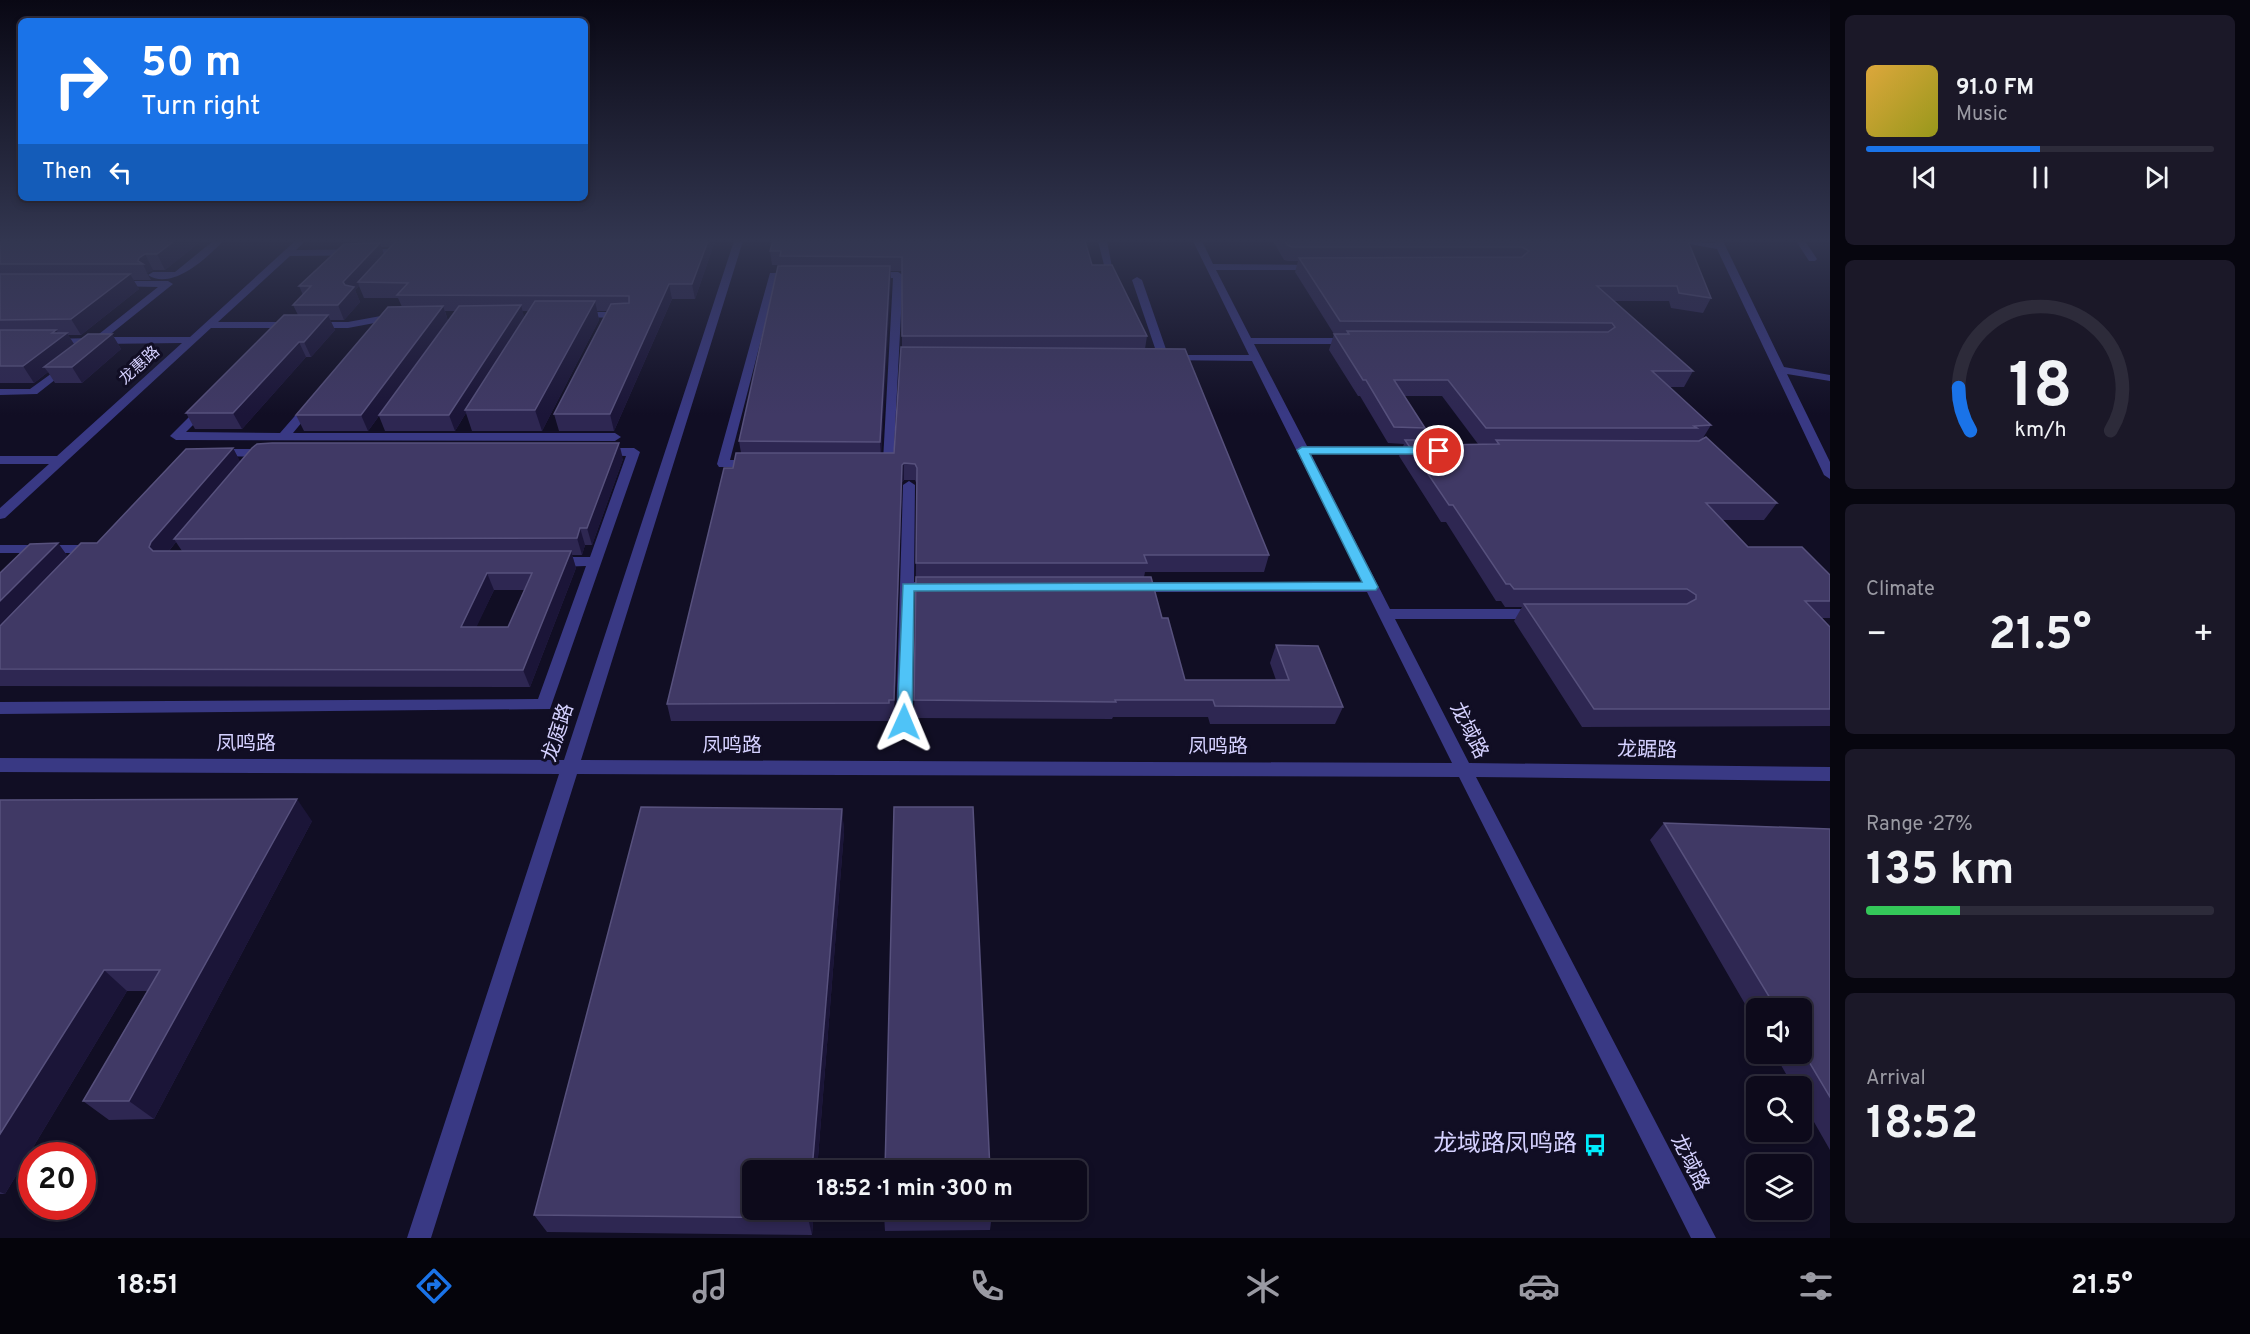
<!DOCTYPE html>
<html lang="en">
<head>
<meta charset="utf-8">
<style>
	body { margin:0; font-family:Overpass,"Noto Sans SC",sans-serif; background:#1b1828; color:#f1f3f6; height:100vh; display:flex; flex-direction:column; font-size:22px; white-space:nowrap }
	* { box-sizing:border-box; margin:0 }
	p { font-size:20px; color:#9a9aa3 }
	.icon { flex:none; width:33px; height:33px; fill:none; stroke:currentColor; stroke-width:2; stroke-linecap:round; stroke-linejoin:round }
	.map { position:relative; flex:1; overflow:hidden }
	.panel { display:flex; flex-direction:column; gap:15px; padding:15px; background:#07060f; width:420px }
	.panel>* { flex:none }
	.guide { position:absolute; left:18px; top:18px; width:570px; height:183px; border-radius:9px; box-shadow:0 3px 9px #0003,0 0 0 2px #2d2b3a; background:#1a73e8; color:#fff; overflow:hidden }
	.controls { position:absolute; left:1746px; top:998px; display:grid; gap:12px }
	.controls a { display:grid; place-items:center; width:66px; height:66px; border-radius:9px; background:#0d0a1b; box-shadow:0 3px 9px #0003,0 0 0 2px #2d2b3a; font-size:30px }
	.speed { position:absolute; left:18px; top:1142px; display:flex; gap:12px; font-size:30px; font-weight:700; text-align:center }
	.speed>* { display:grid; place-content:center; width:78px; height:78px; border-radius:50%; background:#0d0a1b; box-shadow:0 3px 9px #0003,0 0 0 2px #2d2b3a; line-height:1 }
	.speed .limit { border:9px solid #d22; background:#fff; color:#111 }
	.pin { position:absolute; display:grid; place-items:center; width:51px; height:51px; color:#fff; margin:-26px; border:3px solid #fff; border-radius:50%; box-shadow:0 2px 6px #0007 }
	.me { position:absolute; width:66px; margin:-33px; rotate:1deg; stroke-linejoin:round; filter:drop-shadow(0 0 4px #0008) }
	.turn { display:flex; align-items:center; gap:21px; height:126px; padding:0 24px; font-size:27px }
	.turn .icon { width:78px; height:78px; stroke-width:2.5 }
	.turn b { display:block; font-size:42px; line-height:51px }
	.then { display:flex; align-items:center; height:57px; padding:0 24px; background:#0003; gap:12px; font-size:22px }
	.big { font-size:45px; font-weight:700; line-height:1.1 }
	.panel .card { flex:1; display:flex; flex-direction:column; justify-content:center; gap:9px; min-width:0; padding:0 21px; border-radius:9px; background:#1b1828 }
	.panel .dial { align-items:center; gap:0 }
	.dial svg { height:156px; overflow:visible; fill:none; stroke:#2d2b3a; stroke-width:7; stroke-linecap:round; text-anchor:middle }
	.dial text { fill:#f1f3f6; stroke:none }
	.song { display:flex; align-items:center; gap:18px }
	.cover { width:72px; height:72px; border-radius:9px; background:linear-gradient(135deg,hsl(40 70% 55%),hsl(60 70% 35%)) }
	.played { height:6px; border-radius:3px; background:linear-gradient(90deg,#1a73e8 50%,#2d2b3a 50%) }
	.keys { display:flex; justify-content:space-around; direction:ltr }
	.heat { display:flex; justify-content:space-between; align-items:center; font-size:33px; direction:ltr }
	.charge { height:9px; border-radius:4px; background:linear-gradient(90deg,#34c759 27%,#2d2b3a 0) }
	.trip { position:absolute; left:742px; top:1160px; width:345px; height:60px; border-radius:9px; background:#0d0a1b; box-shadow:0 3px 9px #0003,0 0 0 2px #2d2b3a; font-weight:700; line-height:60px; text-align:center }
	.menu { display:flex; height:96px; justify-content:space-around; align-items:center; background:#05040b; color:#9a9aa3 }
	.menu .icon { width:42px; height:42px }
	.menu .on { color:#1a73e8 }
	.menu b { font-size:27px; color:#f1f3f6 }
	main { display:flex; flex:1; min-height:0 }
	.map>svg:first-child { display:block }
	.lines { fill:none; stroke-linecap:round; stroke-linejoin:round }
	.minor { fill:#393984; fill-rule:evenodd }
	.wall { fill:#2e2752; fill-rule:evenodd }
	.shaded-wall { fill:#1b1538 }
	.building { fill:#403965; stroke:#57517d; stroke-width:1.5; fill-rule:evenodd }
	.route { fill:#4fc3f7; stroke:#337fa1; stroke-width:1.5 }
	.labels { text-anchor:middle; dominant-baseline:central; stroke-width:6; stroke-linejoin:round; paint-order:stroke }
	.far-street-label { font-size:16px; fill:#d5d1ff; stroke:#110e24 }
	.street-label { font-size:20px; fill:#d5d1ff; stroke:#110e24 }
	.near-poi-label { font-size:24px; fill:#d5d1ff; stroke:#110e24; text-anchor:end }
</style>
</head>
<body>
<main>
<div class="map">
<svg width="1830" height="1238" viewBox="0 0 1830 1238">
	<rect width="100%" height="100%" fill="#110e24"/>
	<g class="lines">
		<g class="minor">
			<path d="M 213,241 L 223,241 C 207,258 172,291 148,275 L 153,272 L 175,272 Z"/>
			<polygon points="295,241 305,241 296,250 398,249 403,252 398,255 290,256 218,322 348,322 397,313 401,314 401,318 348,328 211,328 5,518 0,519 0,508 49,464 0,464 0,456 57,456 182,343 99,344 91,348 87,347 86,344 52,344 48,343 48,339 94,338 158,287 112,286 112,282 115,281 168,281 173,284 107,337 190,337"/>
			<polygon points="734,241 743,241 581,760 1452,763 1367,592 1135,592 1128,587 1135,582 1362,582 1252,361 1159,360 1132,280 1137,277 1142,280 1168,355 1249,355 1193,241 1202,241 1213,264 1318,265 1318,269 1315,270 1216,270 1251,338 1351,338 1356,341 1351,344 1254,344 1307,446 1422,447 1428,451 1422,455 1311,454 1390,609 1537,609 1544,614 1537,619 1395,619 1469,763 1830,767 1830,781 1476,777 1716,1238 1691,1238 1459,777 577,774 431,1238 407,1238 559,774 0,772 0,758 564,760"/>
			<polygon points="1098,241 1107,241 1112,267 1104,265"/>
			<polygon points="1673,241 1715,243 1714,241 1723,241 1784,367 1830,375 1830,381 1787,374 1830,462 1830,479 1824,475 1717,249"/>
			<polygon points="1796,241 1805,241 1817,259 1815,261 1809,261"/>
			<path d="M 898,272 L 903,275 L 893,468 L 719,467 L 717,464 L 770,273 ZM 777,278 L 893,278 L 883,461 L 730,460 Z"/>
			<polygon points="577,312 625,312 630,315 625,318 573,317 572,315"/>
			<polygon points="66,363 70,364 70,368 37,394 0,395 0,389 30,389"/>
			<polygon points="311,401 317,404 293,433 615,433 621,437 615,441 176,440 170,436 200,406 204,405 210,408 186,432 280,433 307,402"/>
			<polygon points="601,448 634,448 640,452 550,709 0,714 0,702 538,699 586,566 556,567 549,562 556,557 590,557 626,456 597,455 595,452"/>
			<polygon points="217,449 268,449 274,453 268,457 213,456 211,453"/>
			<polygon points="909,481 915,485 914,582 934,582 941,587 934,592 914,592 912,722 910,726 904,728 898,726 896,722 903,485"/>
			<polygon points="0,545 93,545 100,549 93,553 0,553"/>
		</g>
	</g>
	<g class="wall">
		<polygon points="0,241 201,241 165,270 153,270 147,273 151,280 133,280 139,289 81,335 68,335 74,344 112,334 121,349 82,383 55,383 48,372 34,383 0,383"/>
		<path d="M 357,241 L 715,241 L 695,299 L 672,299 L 614,431 L 559,431 L 554,414 L 607,311 L 597,311 L 599,320 L 542,431 L 472,431 L 466,413 L 455,431 L 385,431 L 379,416 L 368,431 L 304,431 L 296,415 L 402,307 L 398,298 L 364,298 L 359,286 L 355,290 L 360,302 L 344,320 L 330,320 L 335,330 L 311,357 L 306,357 L 242,429 L 195,429 L 186,413 L 298,315 L 293,305 L 303,295 L 299,286 L 358,243 ZM 381,247 L 391,247 L 384,255 ZM 445,311 L 456,311 L 448,321 ZM 522,311 L 528,311 L 524,317 Z"/>
		<path d="M 773,241 L 1092,265 L 1147,336 L 1145,349 L 1269,555 L 1264,572 L 1145,572 L 1144,577 L 1162,618 L 1185,680 L 1276,680 L 1270,663 L 1276,645 L 1343,707 L 1335,724 L 1210,724 L 1208,717 L 1113,717 L 1112,719 L 914,718 L 917,485 L 915,480 L 904,480 L 902,482 L 894,718 L 889,717 L 889,721 L 671,721 L 667,704 L 733,468 L 741,453 L 739,441 L 781,266 L 781,265 L 772,265 L 770,251 ZM 890,271 L 902,271 L 902,347 L 894,453 L 881,453 Z"/>
		<path d="M 1273,241 L 1688,241 L 1711,298 L 1703,313 L 1671,308 L 1669,301 L 1614,301 L 1693,371 L 1684,387 L 1670,387 L 1711,425 L 1703,438 L 1777,503 L 1764,520 L 1722,520 L 1748,547 L 1830,575 L 1830,618 L 1822,618 L 1830,627 L 1830,726 L 1582,727 L 1514,621 L 1522,607 L 1505,607 L 1501,601 L 1496,601 L 1446,522 L 1441,522 L 1399,456 L 1404,444 L 1388,443 L 1360,396 L 1358,396 L 1329,350 L 1334,334 L 1295,272 L 1298,261 L 1288,261 L 1284,260 ZM 1404,396 L 1442,396 L 1478,444 L 1494,444 L 1436,445 L 1420,440 L 1425,428 Z"/>
		<path d="M 233,448 L 240,462 L 623,459 L 592,545 L 585,545 L 582,555 L 572,555 L 576,568 L 530,687 L 0,686 L 0,573 L 58,543 L 68,557 L 97,543 ZM 176,542 L 182,551 L 169,551 ZM 494,590 L 525,590 L 508,627 L 476,627 Z"/>
		<polygon points="0,800 312,821 154,1119 109,1120 83,1101 147,991 127,991 5,1194 0,1194"/>
		<polygon points="842,809 844,832 817,1170 753,1170 814,1209 812,1235 547,1232 534,1215"/>
		<polygon points="1664,823 1830,829 1830,1150 1802,1101 1802,1086 1793,1086 1774,1053 1802,1053 1802,1008 1756,1008 1756,1023 1650,840"/>
		<polygon points="884,1214 992,1214 990,1230 885,1231"/>
	</g>
	<g class="shaded-wall">
		<polygon points="174,241 201,241 165,270 157,254"/>
		<polygon points="708,241 715,241 695,299 692,284"/>
		<polygon points="380,243 385,257 358,282 359,286 355,290 360,302 344,320 338,305 343,282"/>
		<polygon points="145,254 153,270 147,273 143,264 138,261 139,258"/>
		<polygon points="890,266 891,280 881,459 880,442"/>
		<polygon points="130,274 139,289 81,335 71,319"/>
		<polygon points="669,284 672,299 614,431 610,414"/>
		<polygon points="595,301 599,320 542,431 535,410"/>
		<polygon points="521,305 525,320 465,410 466,413 455,431 449,415"/>
		<polygon points="443,306 448,321 368,431 361,415"/>
		<polygon points="328,315 335,330 311,357 304,342"/>
		<polygon points="56,330 61,337 67,333 77,349 44,367 48,372 34,383 23,366 52,333"/>
		<polygon points="112,334 121,349 82,383 72,367"/>
		<polygon points="299,342 306,357 242,429 233,413"/>
		<polygon points="619,443 623,459 592,545 587,528"/>
		<polygon points="233,448 242,465 174,539 176,542 162,559 160,564 149,547 151,542"/>
		<polygon points="904,463 904,480 902,482 894,718 894,700 902,465"/>
		<polygon points="580,528 585,545 582,555 577,538"/>
		<polygon points="58,543 71,561 0,634 0,601"/>
		<polygon points="571,551 576,568 530,687 523,670"/>
		<polygon points="487,573 494,590 468,645 461,627"/>
		<polygon points="297,799 312,821 154,1119 129,1101"/>
		<polygon points="842,809 844,832 817,1170 812,1170"/>
		<polygon points="104,970 127,991 5,1194 0,1192 0,1134"/>
		<polygon points="809,1209 814,1209 812,1235 808,1218"/>
	</g>
	<g class="building">
		<polygon points="0,241 174,241 157,254 145,254 139,258 138,261 143,264 0,264"/>
		<polygon points="396,241 708,241 692,284 669,284 610,414 554,414 611,304 629,303 629,296 397,295 408,283 358,282"/>
		<polygon points="773,241 1085,241 1092,265 1112,265 1147,336 902,336 902,257 780,256 781,251 770,251"/>
		<polygon points="1285,241 1688,241 1711,298 1679,293 1677,286 1597,286 1693,371 1652,371 1711,425 1694,426 1697,428 1486,428 1448,380 1394,380 1425,428 1394,427 1366,380 1363,380 1334,334 1349,334 1347,331 1608,332 1615,327 1612,323 1340,321 1299,258 1522,257 1529,251 1522,247 1292,247 1287,245"/>
		<polygon points="380,243 343,282 345,285 354,287 338,305 293,305 311,286 299,286 344,244"/>
		<polygon points="778,266 890,266 880,442 739,441"/>
		<polygon points="0,274 130,274 71,319 0,320"/>
		<polygon points="535,301 595,301 535,410 465,410"/>
		<polygon points="521,305 449,415 379,415 459,306"/>
		<polygon points="443,306 361,415 296,415 388,307"/>
		<polygon points="284,315 328,315 304,342 299,342 233,413 186,413"/>
		<polygon points="0,330 56,330 52,333 67,333 23,366 0,366"/>
		<polygon points="88,334 112,334 72,367 44,367"/>
		<polygon points="901,347 1185,349 1269,555 1144,555 1147,563 916,563 917,468 915,464 904,463 902,465 894,700 889,700 889,703 667,704 724,468 733,468 736,453 894,453"/>
		<polygon points="1706,437 1777,503 1706,503 1748,547 1802,547 1830,575 1830,601 1805,601 1830,627 1830,709 1594,709 1524,604 1687,604 1696,599 1696,595 1687,589 1514,589 1510,584 1506,584 1453,505 1449,505 1405,440 1433,440 1436,445 1499,444 1496,440 1699,441"/>
		<polygon points="272,443 619,443 587,528 580,528 577,538 174,539 252,448 257,444"/>
		<path d="M 233,448 L 151,542 L 149,547 L 153,551 L 571,551 L 523,670 L 0,669 L 0,626 L 81,543 L 97,543 L 186,449 ZM 487,573 L 532,573 L 508,627 L 461,627 Z"/>
		<polygon points="58,543 0,601 0,573 30,544"/>
		<polygon points="916,577 1151,577 1162,618 1168,618 1185,680 1289,680 1276,645 1318,646 1343,707 1215,706 1213,700 1115,700 1116,702 914,700"/>
		<polygon points="297,799 129,1101 83,1101 160,970 104,970 0,1134 0,800"/>
		<polygon points="641,807 842,809 812,1170 753,1170 753,1209 809,1209 808,1218 534,1215"/>
		<polygon points="894,807 973,807 990,1170 885,1170"/>
		<polygon points="1664,823 1830,829 1830,1097 1802,1050 1802,1008 1776,1008"/>
		<rect x="884" y="1209" width="108" height="5"/>
	</g>
	<linearGradient id="sky" x2="0" y2="1"><stop stop-color="#090814"/><stop offset="0.58" stop-color="#323650"/><stop offset="1" stop-color="#323650" stop-opacity="0"/></linearGradient>
	<rect width="1830" height="415" fill="url(#sky)"/>
	<polygon class="route" points="1302,447 1439,447 1444,451 1439,454 1310,454 1378,587 1376,590 914,591 912,722 910,726 899,726 897,722 903,584 1362,582 1297,450"/>
	<defs>
		<g id="bus-bare" transform="scale(1.8)"><path d="M-5-6H5V4H4V6H2V4H-2V6H-4V4H-5ZM-3.5-4V0h7V-4ZM-3.5 1.2v1.5H-2V1.2ZM2 1.2v1.5H3.5V1.2Z" fill="#00ecfc" stroke="#110e24" stroke-width="2.5" paint-order="stroke"/></g>
	</defs>
	<g fill-rule="evenodd">
		<use href="#bus-bare" x="1595" y="1145"/>
	</g>
	<g class="labels">
		<g class="far-street-label">
			<text transform="translate(140 366) rotate(-42)">龙惠路</text>
		</g>
		<g class="street-label">
			<text transform="translate(1468 731) rotate(63)">龙域路</text>
			<text transform="translate(559 733) rotate(-72)">龙庭路</text>
			<text x="246" y="745">凤鸣路</text>
			<text x="732" y="747">凤鸣路</text>
			<text x="1218" y="748">凤鸣路</text>
			<text transform="translate(1647 751) rotate(1)">龙踞路</text>
			<text transform="translate(1689 1163) rotate(63)">龙域路</text>
		</g>
		<g class="near-poi-label">
			<text x="1577" y="1145">龙域路凤鸣路</text>
		</g>
	</g>
</svg>
<div class="controls">
<a><svg class="icon" aria-label="sound" viewBox="0 0 24 24"><path d="M4 9h4l5-4v14l-5-4H4zM17 9q2 3 0 6"/></svg></a>
<a><svg class="icon" aria-label="search" viewBox="0 0 24 24"><circle cx="10" cy="10" r="6"/><path d="M15 15l6 6"/></svg></a>
<a><svg class="icon" aria-label="layers" viewBox="0 0 24 24"><path d="M12 4l9 5-9 5-9-5zM3 14l9 5 9-5"/></svg></a>
</div>
<div class="speed"><div class="limit">20</div></div>
<div class="pin" style="left:1439px;top:451px;background:#d93025"><svg class="icon" aria-label="arrive" viewBox="0 0 24 24"><path d="M6 21V4h12l-3 4 3 4H6"/></svg></div>
<svg class="me" style="left:904px;top:722px" viewBox="-20 -20 40 40"><path d="M0-17L14 15 0 8-14 15z" fill="#4fc3f7" stroke="#fff" stroke-width="4"/></svg>
<div class="trip">18:52 · 1 min · 300 m</div>
<div class="guide">
<div class="turn"><svg class="icon" aria-label="right" viewBox="0 0 24 24"><path d="M7 20v-9h11M14 6l5 5-5 5"/></svg><div><b>50 m</b>Turn right</div></div>
<div class="then">Then<svg class="icon" aria-label="left" viewBox="0 0 24 24"><path d="M17 20v-9H6M10 6l-5 5 5 5"/></svg></div>
</div>
</div>
<section class="panel">
<div class="card">
<div class="song"><i class="cover"></i><div><b>91.0 FM</b><p>Music</p></div></div>
<div class="played"></div>
<div class="keys"><svg class="icon" aria-label="previous" viewBox="0 0 24 24"><path d="M18 5L8 12l10 7zM5 5v14"/></svg><svg class="icon" aria-label="pause" viewBox="0 0 24 24"><path d="M8 5v14M16 5v14"/></svg><svg class="icon" aria-label="next" viewBox="0 0 24 24"><path d="M6 5l10 7-10 7zM19 5v14"/></svg></div>
</div>
<div class="card dial"><svg viewBox="0 0 100 80">
<path d="M14 69A42 42 0 1 1 86 69"/>
<path d="M14 69A42 42 0 0 1 8 47" stroke="#1a73e8"/>
<text x="50" y="56" font-size="32" font-weight="700">18</text>
<text x="50" y="72" font-size="11">km/h</text>
</svg></div>
<div class="card"><p>Climate</p>
<div class="heat"><a>−</a><b class="big">21.5°</b><a>+</a></div>
</div>
<div class="card"><p>Range · 27%</p><b class="big">135 km</b><div class="charge"></div></div>
<div class="card"><p>Arrival</p><b class="big">18:52</b></div>
</section>
</main>
<nav class="menu">
<b>18:51</b>
<svg class="icon on" aria-label="directions" viewBox="0 0 24 24"><path d="M12 3l9 9-9 9-9-9zM9 14v-3h6M13 9l2 2-2 2"/></svg>
<svg class="icon" aria-label="music" viewBox="0 0 24 24"><path d="M9 18V5l10-2v13"/><circle cx="6" cy="18" r="3"/><circle cx="16" cy="16" r="3"/></svg>
<svg class="icon" aria-label="phone" viewBox="0 0 24 24"><path d="M5 4h4l2 5-3 2q2 4 5 5l2-3 5 2v4C11 20 4 13 5 4z"/></svg>
<svg class="icon" aria-label="climate" viewBox="0 0 24 24"><path d="M12 3v18M4 7l16 10M4 17L20 7"/></svg>
<svg class="icon" aria-label="car" viewBox="0 0 24 24"><path d="M5 17H2v-5l4-1 3-4h7l3 4 3 1v5h-3M9 17h6M6 11h13"/><circle cx="7" cy="17" r="2"/><circle cx="17" cy="17" r="2"/></svg>
<svg class="icon" aria-label="filters" viewBox="0 0 24 24"><path d="M4 7h16M4 17h16"/><circle cx="9" cy="7" r="2"/><circle cx="15" cy="17" r="2"/></svg>
<b>21.5°</b>
</nav>
</body>
</html>
